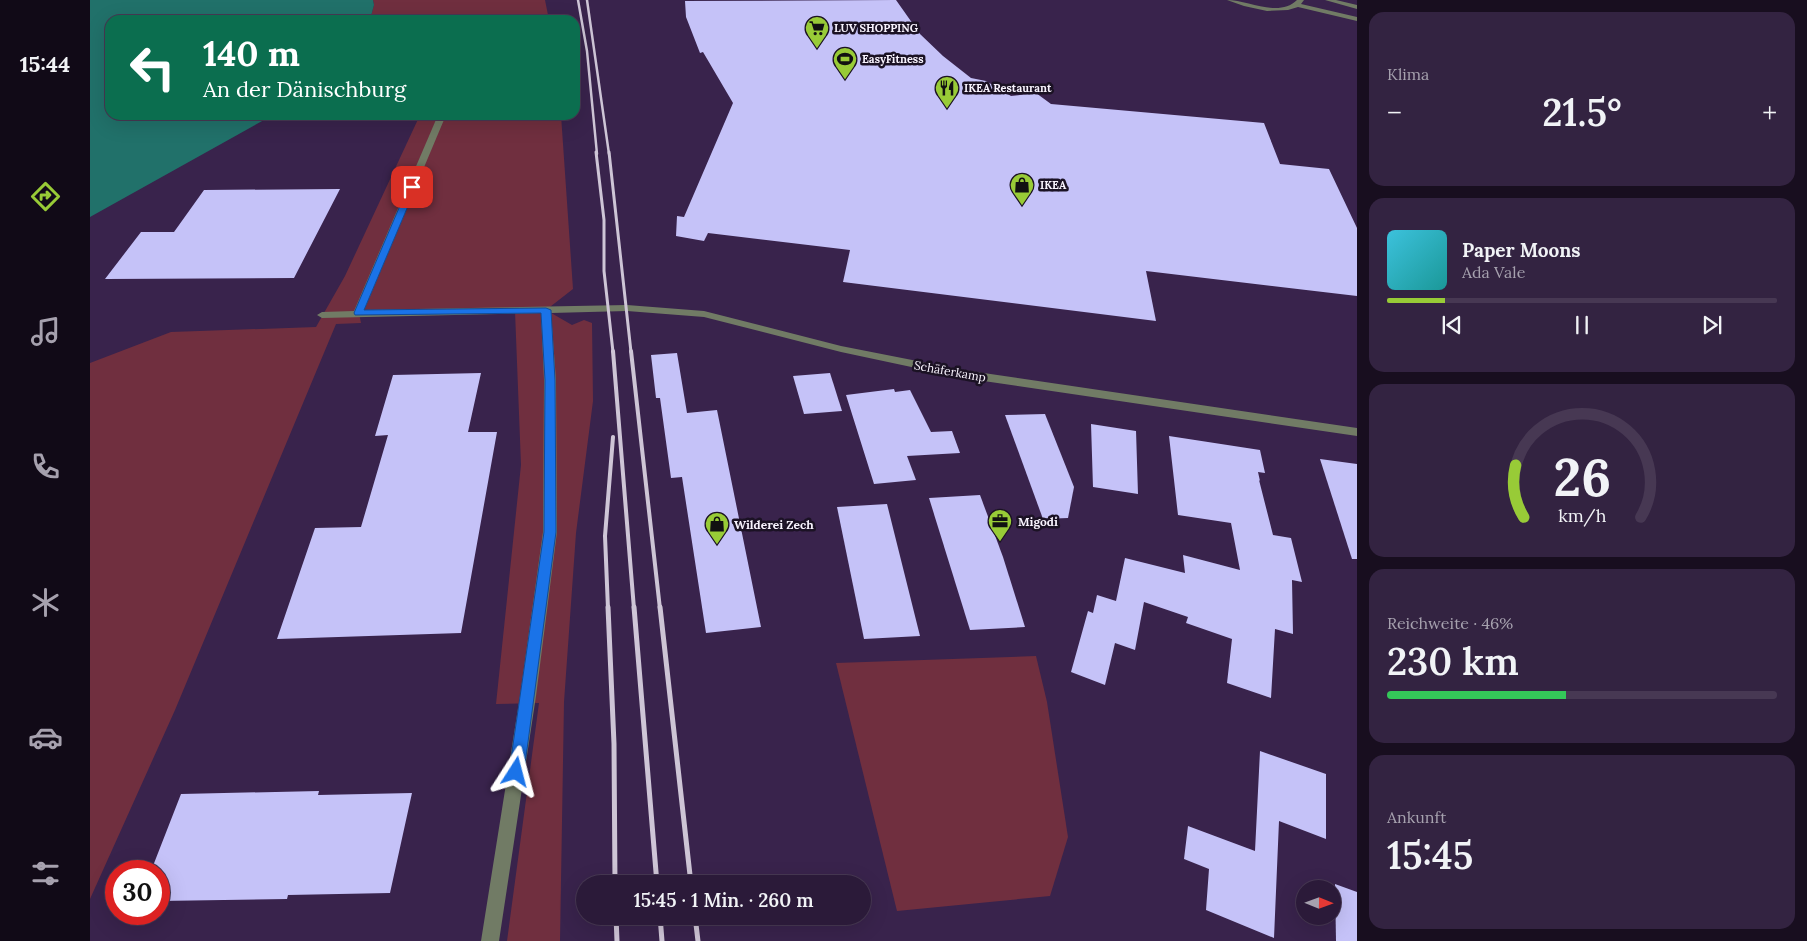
<!DOCTYPE html>
<html lang="de">
<head>
<meta charset="utf-8">
<style>
	body { margin:0; font-family:Lora,serif; background:#332341; color:#f1f3f6; height:100vh; display:flex; flex-direction:column; font-size:19px; white-space:nowrap }
	* { box-sizing:border-box; margin:0 }
	p { font-size:16px; color:#a6a1ae }
	.icon { flex:none; width:28px; height:28px; fill:none; stroke:currentColor; stroke-width:2; stroke-linecap:round; stroke-linejoin:round }
	.map { position:relative; flex:1; overflow:hidden }
	.details { display:flex; flex-direction:column; gap:12px; padding:12px; background:#180e1f; width:450px }
	.details>* { flex:none }
	.banner { position:absolute; left:15px; top:15px; width:475px; height:105px; border-radius:15px; box-shadow:0 5px 20px #0002,0 0 0 1px #473853; background:#0b6e4f; color:#fff; overflow:hidden }
	.needle { width:32px; rotate:91deg }
	.buttons { position:absolute; left:1206px; top:880px; display:grid; gap:10px }
	.buttons a { display:grid; place-items:center; width:45px; height:45px; border-radius:50%; background:#2b1a39; box-shadow:0 5px 20px #0002,0 0 0 1px #473853; font-size:25px }
	.speed { position:absolute; left:15px; top:860px; display:flex; gap:10px; font-size:25px; font-weight:700; text-align:center }
	.speed>* { display:grid; place-content:center; width:65px; height:65px; border-radius:50%; background:#2b1a39; box-shadow:0 5px 20px #0002,0 0 0 1px #473853; line-height:1 }
	.speed .limit { border:8px solid #d22; background:#fff; color:#111 }
	.pin { position:absolute; display:grid; place-items:center; width:42px; height:42px; color:#fff; margin:-21px; border-radius:10px; box-shadow:0 2px 8px #0006 }
	.me { position:absolute; width:55px; margin:-28px; rotate:9deg; stroke-linejoin:round; filter:drop-shadow(0 0 4px #0008) }
	.turn { display:flex; align-items:center; gap:18px; height:105px; padding:0 15px; font-size:22px }
	.turn .icon { width:65px; height:65px; stroke-width:2.5 }
	.turn b { display:block; font-size:35px; line-height:42px }
	.big { font-size:38px; font-weight:600; line-height:1.1 }
	.details .tile { flex:1; display:flex; flex-direction:column; justify-content:center; gap:8px; min-width:0; padding:0 18px; border-radius:15px; background:#332341 }
	.details .dial { align-items:center; gap:0 }
	.dial svg { height:130px; overflow:visible; fill:none; stroke:#473853; stroke-width:7; stroke-linecap:round; text-anchor:middle }
	.dial text { fill:#f1f3f6; stroke:none }
	.song { display:flex; align-items:center; gap:15px }
	.cover { width:60px; height:60px; border-radius:8px; background:linear-gradient(135deg,hsl(190 70% 55%),hsl(180 70% 35%)) }
	.played { height:5px; border-radius:2px; background:linear-gradient(90deg,#98cb37 15%,#473853 15%) }
	.keys { display:flex; justify-content:space-around; direction:ltr }
	.heat { display:flex; justify-content:space-between; align-items:center; font-size:28px; direction:ltr }
	.charge { height:8px; border-radius:4px; background:linear-gradient(90deg,#34c759 46%,#473853 0) }
	.trip { position:absolute; left:486px; top:875px; width:295px; height:50px; border-radius:25px; background:#2b1a39; box-shadow:0 5px 20px #0002,0 0 0 1px #473853; font-weight:600; line-height:50px; text-align:center }
	main { display:flex; flex:1; min-height:0 }
	.dock { display:flex; flex-direction:column; width:90px; justify-content:space-around; align-items:center; background:#110a17; color:#a6a1ae }
	.dock .icon { width:35px; height:35px }
	.dock .active { color:#98cb37 }
	.dock b { font-size:22px; color:#f1f3f6 }
	.map>svg:first-child { display:block }
	.green { fill:#702f3f }
	.water { fill:#21716a }
	.building { fill:#c5c2f8 }
	.lines { fill:none; stroke-linecap:round; stroke-linejoin:round }
	.minor { fill:#717b65; fill-rule:evenodd }
	.rail-far3 { stroke:#cec5d6; stroke-width:2.5 }
	.rail-far2 { stroke:#cec5d6; stroke-width:3 }
	.rail-far1 { stroke:#cec5d6; stroke-width:4 }
	.rail { stroke:#cec5d6; stroke-width:5 }
	.route { fill:#1a73e8; stroke:#114b97 }
	.labels { text-anchor:middle; dominant-baseline:central; stroke-width:5; stroke-linejoin:round; paint-order:stroke }
	.far-poi-label { font-size:11px; font-weight:bold; fill:#f8f3fd; stroke:#1b1224; text-anchor:start }
	.street-label { font-size:12px; fill:#f8f3fd; stroke:#1b1224 }
	.poi-label { font-size:12px; font-weight:bold; fill:#f8f3fd; stroke:#1b1224; text-anchor:start }
</style>
</head>
<body>
<main>
<nav class="dock">
<b>15:44</b>
<svg class="icon active" aria-label="directions" viewBox="0 0 24 24"><path d="M12 3l9 9-9 9-9-9zM9 14v-3h6M13 9l2 2-2 2"/></svg>
<svg class="icon" aria-label="music" viewBox="0 0 24 24"><path d="M9 18V5l10-2v13"/><circle cx="6" cy="18" r="3"/><circle cx="16" cy="16" r="3"/></svg>
<svg class="icon" aria-label="phone" viewBox="0 0 24 24"><path d="M5 4h4l2 5-3 2q2 4 5 5l2-3 5 2v4C11 20 4 13 5 4z"/></svg>
<svg class="icon" aria-label="climate" viewBox="0 0 24 24"><path d="M12 3v18M4 7l16 10M4 17L20 7"/></svg>
<svg class="icon" aria-label="car" viewBox="0 0 24 24"><path d="M5 17H2v-5l4-1 3-4h7l3 4 3 1v5h-3M9 17h6M6 11h13"/><circle cx="7" cy="17" r="2"/><circle cx="17" cy="17" r="2"/></svg>
<svg class="icon" aria-label="filters" viewBox="0 0 24 24"><path d="M4 7h16M4 17h16"/><circle cx="9" cy="7" r="2"/><circle cx="15" cy="17" r="2"/></svg>
</nav>
<div class="map">
<svg width="1267" height="941" viewBox="0 0 1267 941">
	<rect width="100%" height="100%" fill="#39234c"/>
	<g class="green">
		<polygon points="283,0 455,0 459,20 280,20 284,5"/>
		<polygon points="330,115 471,115 483,289 456,310 482,325 494,320 502,323 503,401 486,533 474,702 470,941 417,941 449,703 406,704 431,465 425,311 269,313 271,323 246,324 85,710 0,899 0,363 81,332 226,327 255,276"/>
		<polygon points="946,656 957,702 978,837 960,896 807,911 746,663"/>
	</g>
	<polygon class="water" points="0,0 283,0 284,5 280,20 20,20 20,115 183,115 0,217"/>
	<g class="building">
		<polygon points="806,0 830,34 853,56 881,78 896,81 921,96 946,93 961,104 1174,123 1190,164 1239,169 1267,228 1267,296 1056,271 1066,321 753,282 760,250 618,233 614,241 586,236 587,216 594,217 643,103 613,52 610,53 596,17 595,1"/>
		<polygon points="250,189 204,278 15,279 51,232 84,232 114,190"/>
		<polygon points="587,353 597,413 627,410 671,627 616,633 592,477 581,478 570,398 566,398 561,355"/>
		<polygon points="391,373 378,432 407,432 371,633 187,639 225,528 271,527 298,435 285,436 303,375"/>
		<polygon points="740,373 752,411 714,414 703,376"/>
		<polygon points="804,389 805,392 820,390 841,432 862,431 870,453 817,456 826,480 784,484 756,395"/>
		<polygon points="955,414 984,487 978,518 953,519 915,415"/>
		<polygon points="1001,424 1046,431 1048,494 1003,487"/>
		<polygon points="1079,436 1170,450 1175,473 1168,472 1170,481 1169,480 1183,535 1201,538 1212,582 1202,580 1203,634 1185,629 1181,698 1137,683 1142,639 1096,623 1098,617 1054,602 1045,650 1025,643 1015,685 981,672 998,611 1003,613 1007,595 1026,601 1035,558 1095,573 1093,555 1150,570 1141,523 1088,515"/>
		<polygon points="1230,459 1267,464 1267,559 1262,559"/>
		<polygon points="890,495 913,557 935,627 880,630 839,498"/>
		<polygon points="797,504 830,636 774,639 747,507"/>
		<polygon points="1170,751 1236,774 1236,839 1189,821 1184,938 1116,910 1119,869 1094,859 1098,826 1165,851"/>
		<polygon points="229,791 228,795 322,793 300,893 198,895 197,899 69,901 69,871 61,871 91,794"/>
		<polygon points="1245,884 1267,892 1267,941 1246,941"/>
	</g>
	<g class="lines">
		<g class="minor">
			<path d="M 1137,0 C 1158,0 1189,18 1207,0 L 1214,0 L 1211,4 L 1267,17 L 1267,21 L 1208,7 L 1198,10 L 1177,11 L 1154,6 Z"/>
			<polygon points="1235,0 1246,0 1267,5 1267,9"/>
			<polygon points="348,115 356,115 274,310 537,305 614,311 751,346 873,370 1267,428 1267,436 873,378 751,352 614,317 537,311 461,313 466,380 467,532 446,696 409,941 391,941 430,696 453,532 454,380 451,313 232,318 227,315 232,312 264,311"/>
		</g>
		<g class="rail-far3">
			<polyline points="488,0 497,51 507,154"/>
			<polyline points="497,0 519,154"/>
		</g>
		<g class="rail-far2">
			<polyline points="506,152 514,220 514,271 523,352"/>
			<polyline points="519,152 541,352"/>
		</g>
		<g class="rail-far1">
			<polyline points="523,351 544,609"/>
			<polyline points="541,351 570,609"/>
			<polyline points="518,609 515,536 523,437"/>
		</g>
		<g class="rail">
			<polyline points="518,607 524,744 525,884"/>
			<polyline points="544,607 567,884"/>
			<polyline points="570,607 601,884"/>
			<polyline points="526,916 527,941"/>
			<polyline points="570,916 572,941"/>
			<polyline points="605,916 608,941"/>
		</g>
	</g>
	<polygon class="route" points="322,184 326,187 274,310 456,308 461,310 465,380 466,532 434,772 431,777 426,779 421,777 419,772 454,532 455,380 451,313 265,315 264,313 318,187"/>
	<defs>
		<g id="supermarket-pin" transform="scale(1.25)"><path d="M0 17L-7.5 6A9.5 9.5 0 1 1 7.5 6Z" fill="#98cb37" stroke="#1b1224"/><path d="M-6-5.5h2.5l.6 2H6L4.5 2H-2.5L-4.4-4H-6ZM-1.5 3.2a1.3 1.3 0 1 0 .1 0ZM3 3.2a1.3 1.3 0 1 0 .1 0Z" fill="#111"/></g>
		<g id="stadium-pin" transform="scale(1.25)"><path d="M0 17L-7.5 6A9.5 9.5 0 1 1 7.5 6Z" fill="#98cb37" stroke="#1b1224"/><path d="M0-5a6.5 5 0 1 0 0 10a6.5 5 0 1 0 0-10ZM-3.5-1.8h7v3.6h-7Z" fill="#111"/></g>
		<g id="restaurant-pin" transform="scale(1.25)"><path d="M0 17L-7.5 6A9.5 9.5 0 1 1 7.5 6Z" fill="#98cb37" stroke="#1b1224"/><path d="M-5-6h1v4h1v-4h1v4h1v-4h1v5L-1.5 .5V6h-2V.5L-5-1ZM5-6V6H3V1.5H1.5Q1.5-4 5-6Z" fill="#111"/></g>
		<g id="shop-pin" transform="scale(1.25)"><path d="M0 17L-7.5 6A9.5 9.5 0 1 1 7.5 6Z" fill="#98cb37" stroke="#1b1224"/><path d="M-5-2.5h2.3a2.7 3.5 0 0 1 5.4 0H5L5.5 6h-11ZM-1.5-2.5h3a1.5 2.3 0 0 0-3 0Z" fill="#111"/></g>
		<g id="office-pin" transform="scale(1.25)"><path d="M0 17L-7.5 6A9.5 9.5 0 1 1 7.5 6Z" fill="#98cb37" stroke="#1b1224"/><path d="M-6-3h4V-5.5h4V-3h4V5H-6ZM-1-4.5V-3h2v-1.5ZM-6 0V1H6V0Z" fill="#111"/></g>
	</defs>
	<g fill-rule="evenodd">
		<use href="#supermarket-pin" x="727" y="28"/>
		<use href="#stadium-pin" x="755" y="59"/>
		<use href="#restaurant-pin" x="857" y="88"/>
		<use href="#shop-pin" x="932" y="185"/>
		<use href="#office-pin" x="910" y="521"/>
		<use href="#shop-pin" x="627" y="524"/>
	</g>
	<g class="labels">
		<g class="far-poi-label">
			<text x="744" y="28">LUV SHOPPING</text>
			<text x="772" y="59">EasyFitness</text>
			<text x="874" y="88">IKEA Restaurant</text>
			<text x="950" y="185">IKEA</text>
		</g>
		<g class="street-label">
			<text transform="translate(860 371) rotate(10)">Schäferkamp</text>
		</g>
		<g class="poi-label">
			<text x="928" y="521">Migodi</text>
			<text x="644" y="524">Wilderei Zech</text>
		</g>
	</g>
</svg>
<div class="buttons">
<a><svg class="needle" viewBox="-14 -14 28 28"><path d="M0-13l5 13h-10z" fill="#e53935"/><path d="M0 13l5-13h-10z" fill="#a6a1ae"/></svg></a>
</div>
<div class="speed"><div class="limit">30</div></div>
<div class="pin" style="left:322px;top:187px;background:#d93025"><svg class="icon" aria-label="arrive" viewBox="0 0 24 24"><path d="M6 21V4h12l-3 4 3 4H6"/></svg></div>
<svg class="me" style="left:426px;top:772px" viewBox="-20 -20 40 40"><path d="M0-17L14 15 0 8-14 15z" fill="#1a73e8" stroke="#fff" stroke-width="4"/></svg>
<div class="trip">15:45 · 1 Min. · 260 m</div>
<div class="banner">
<div class="turn"><svg class="icon" aria-label="left" viewBox="0 0 24 24"><path d="M17 20v-9H6M10 6l-5 5 5 5"/></svg><div><b>140 m</b>An der Dänischburg</div></div>
</div>
</div>
<section class="details">
<div class="tile"><p>Klima</p>
<div class="heat"><a>−</a><b class="big">21.5°</b><a>+</a></div>
</div>
<div class="tile">
<div class="song"><i class="cover"></i><div><b>Paper Moons</b><p>Ada Vale</p></div></div>
<div class="played"></div>
<div class="keys"><svg class="icon" aria-label="previous" viewBox="0 0 24 24"><path d="M18 5L8 12l10 7zM5 5v14"/></svg><svg class="icon" aria-label="pause" viewBox="0 0 24 24"><path d="M8 5v14M16 5v14"/></svg><svg class="icon" aria-label="next" viewBox="0 0 24 24"><path d="M6 5l10 7-10 7zM19 5v14"/></svg></div>
</div>
<div class="tile dial"><svg viewBox="0 0 100 80">
<path d="M14 69A42 42 0 1 1 86 69"/>
<path d="M14 69A42 42 0 0 1 9 37" stroke="#98cb37"/>
<text x="50" y="56" font-size="32" font-weight="700">26</text>
<text x="50" y="72" font-size="11">km/h</text>
</svg></div>
<div class="tile"><p>Reichweite · 46%</p><b class="big">230 km</b><div class="charge"></div></div>
<div class="tile"><p>Ankunft</p><b class="big">15:45</b></div>
</section>
</main>
</body>
</html>
